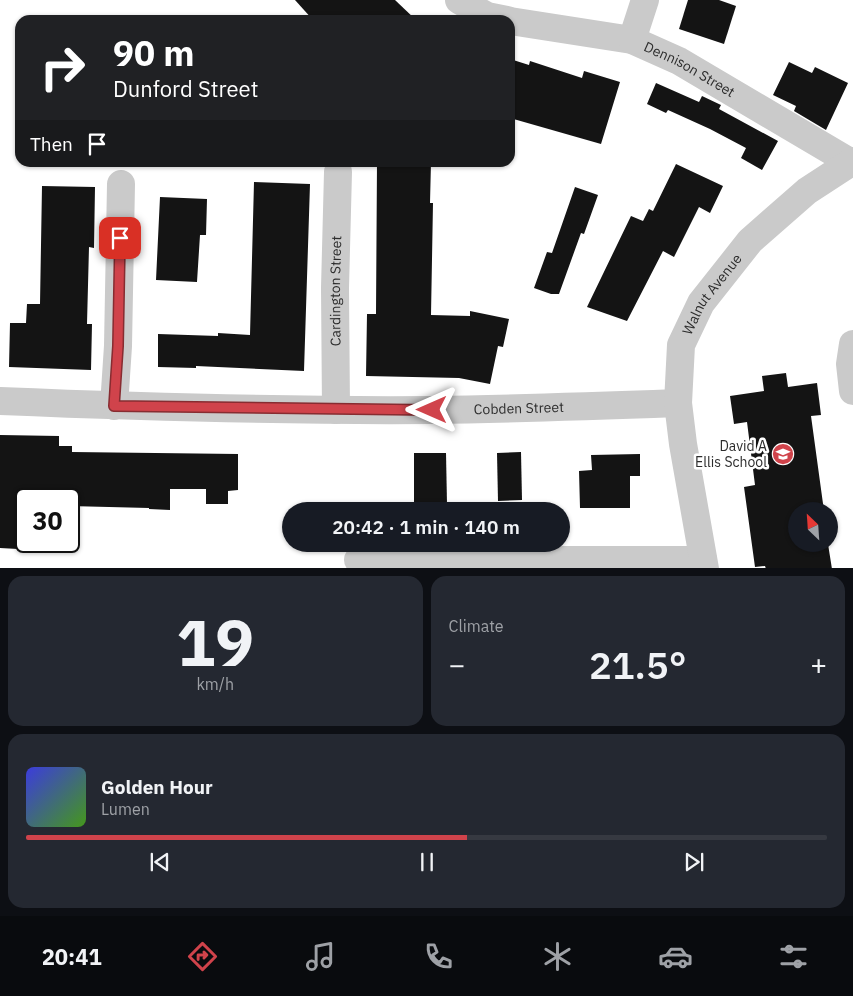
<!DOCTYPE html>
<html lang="en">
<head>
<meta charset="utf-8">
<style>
	body { margin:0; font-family:"IBM Plex Sans",sans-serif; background:#242831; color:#f1f3f6; height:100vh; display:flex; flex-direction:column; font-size:19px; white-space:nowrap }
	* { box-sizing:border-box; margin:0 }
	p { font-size:16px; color:#9ea1a6 }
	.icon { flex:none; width:28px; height:28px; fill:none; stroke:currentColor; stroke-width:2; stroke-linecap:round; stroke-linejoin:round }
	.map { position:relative; height:568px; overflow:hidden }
	.sheet { display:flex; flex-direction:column; gap:8px; padding:8px; background:#0d0f14; flex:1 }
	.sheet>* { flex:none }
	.hud { position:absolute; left:15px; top:15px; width:500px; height:152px; border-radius:15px; box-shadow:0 1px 4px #0004; background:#202124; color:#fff; overflow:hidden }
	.needle { width:32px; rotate:335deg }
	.controls { position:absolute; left:788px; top:502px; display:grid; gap:10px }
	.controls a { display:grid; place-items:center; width:50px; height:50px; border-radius:50%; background:#171b24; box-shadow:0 1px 4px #0004; font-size:25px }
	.speed { position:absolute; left:15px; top:488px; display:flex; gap:10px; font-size:25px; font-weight:700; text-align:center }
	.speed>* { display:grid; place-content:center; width:65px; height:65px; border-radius:50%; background:#171b24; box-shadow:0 1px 4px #0004; line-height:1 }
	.speed .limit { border:2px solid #111; border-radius:8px; background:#fff; color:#111 }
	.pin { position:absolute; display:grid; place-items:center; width:42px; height:42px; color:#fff; margin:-21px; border-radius:10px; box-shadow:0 2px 8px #0006 }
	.me { position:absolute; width:55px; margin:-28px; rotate:270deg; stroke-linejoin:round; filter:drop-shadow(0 0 4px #0008) }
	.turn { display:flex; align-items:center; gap:18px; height:105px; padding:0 15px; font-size:22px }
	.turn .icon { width:65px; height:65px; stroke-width:2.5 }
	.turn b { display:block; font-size:35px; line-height:42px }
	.then { display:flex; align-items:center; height:48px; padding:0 15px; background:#0003; gap:10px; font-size:19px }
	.big { font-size:38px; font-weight:600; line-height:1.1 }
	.sheet .card { flex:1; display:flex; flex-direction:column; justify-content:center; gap:8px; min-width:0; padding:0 18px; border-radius:15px; background:#242831 }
	.sheet .dial { align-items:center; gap:0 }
	.dial b { font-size:65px; line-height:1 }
	.song { display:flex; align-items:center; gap:15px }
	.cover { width:60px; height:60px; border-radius:8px; background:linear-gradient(135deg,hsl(240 70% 55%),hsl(100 70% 35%)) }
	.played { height:5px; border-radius:2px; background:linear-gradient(90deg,#d0434b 55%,#363941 55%) }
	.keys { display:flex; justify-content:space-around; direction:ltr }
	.heat { display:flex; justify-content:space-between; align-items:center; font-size:28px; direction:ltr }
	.sheet .tiles { flex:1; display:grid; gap:8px; grid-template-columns:1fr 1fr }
	.card:last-child { grid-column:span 2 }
	.trip { position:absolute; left:282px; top:502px; width:288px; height:50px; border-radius:25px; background:#171b24; box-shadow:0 1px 4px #0004; font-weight:600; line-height:50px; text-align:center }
	.dock { display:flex; height:80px; justify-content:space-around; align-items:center; background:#090b0e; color:#9ea1a6 }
	.dock .icon { width:35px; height:35px }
	.dock .selected { color:#d0434b }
	.dock b { font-size:22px; color:#f1f3f6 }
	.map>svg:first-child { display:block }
	.building { fill:#141414 }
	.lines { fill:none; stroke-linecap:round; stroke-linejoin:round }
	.minor { stroke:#cacaca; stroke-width:28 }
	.route-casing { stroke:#872c31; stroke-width:12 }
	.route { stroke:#d0434b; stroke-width:9 }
	.labels { text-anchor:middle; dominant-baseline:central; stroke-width:5; stroke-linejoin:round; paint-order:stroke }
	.street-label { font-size:14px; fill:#2d2d2d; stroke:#fff }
	.poi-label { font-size:14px; fill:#2d2d2d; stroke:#fff; text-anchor:end }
</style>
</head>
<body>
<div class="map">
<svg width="853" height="569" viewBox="0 0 853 569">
	<rect width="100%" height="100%" fill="#fff"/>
	<g class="building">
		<polygon points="295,0 395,0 416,20 313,20"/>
		<polygon points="688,0 719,0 736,6 724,44 679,29"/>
		<polygon points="510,59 529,65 530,61 582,78 584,71 620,82 601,144 510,118"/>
		<polygon points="789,62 812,73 815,67 848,83 826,130 794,111 796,106 773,95"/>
		<polygon points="656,83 699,102 702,96 721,105 719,109 778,141 762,170 741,158 746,148 710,129 668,110 666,113 647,104"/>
		<polygon points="377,162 431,162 430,203 433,203 431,315 470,316 470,311 509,319 503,347 498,346 490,384 459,378 366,376 367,314 376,314"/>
		<polygon points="676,164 723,186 710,213 699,207 674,257 663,251 627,321 587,307 631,216 643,221 649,209 653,211"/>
		<polygon points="254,182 310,184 304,371 196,366 196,368 158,367 158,334 218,336 218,333 250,335"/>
		<polygon points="42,186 95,187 94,248 89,247 87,324 92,324 91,370 9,367 10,323 26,323 27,304 40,304"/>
		<polygon points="575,187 598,195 584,234 581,233 559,294 551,294 534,288 547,252 552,253"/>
		<polygon points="160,197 207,199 206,235 200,235 197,282 156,280"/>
		<polygon points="786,373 788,387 817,383 821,415 811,416 824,511 796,511 796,544 828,544 832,569 766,569 765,566 755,567 744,487 755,485 747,422 734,424 730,396 764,391 762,376"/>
		<polygon points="0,435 59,436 59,446 72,446 72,452 238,454 238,490 228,491 228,504 206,504 206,489 170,489 170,510 149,509 149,508 69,506 69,499 19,499 18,549 0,548"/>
		<polygon points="521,452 522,500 498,501 497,453"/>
		<polygon points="414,453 446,453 447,504 414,504"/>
		<polygon points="640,454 640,476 630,476 630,508 580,508 579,471 592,470 591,455"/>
	</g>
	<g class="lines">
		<g class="minor">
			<polyline points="459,0 487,16 507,20"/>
			<path id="s1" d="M 510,21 L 632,40 L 679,61 L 850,162"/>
			<polyline points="632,40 645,0"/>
			<polyline points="853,344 850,364 853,391"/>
			<path id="s2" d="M 0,401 C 144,407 288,411 432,410 C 514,409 596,406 678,403"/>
			<polyline points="114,406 118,346 121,184"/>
			<path id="s3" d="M 336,410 L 335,288 L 338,172"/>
			<polyline points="358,560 703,560"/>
			<path id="s4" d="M 705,569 L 683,444 L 678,403 L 681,345 L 701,303 L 750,241 L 807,191 L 853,161"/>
		</g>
	</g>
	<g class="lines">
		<g class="route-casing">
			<polyline id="route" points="120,238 118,346 114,406 432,410"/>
		</g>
		<use href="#route" class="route"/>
	</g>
	<defs>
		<g id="school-disc" transform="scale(1.125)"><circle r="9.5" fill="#d0434b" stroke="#fff"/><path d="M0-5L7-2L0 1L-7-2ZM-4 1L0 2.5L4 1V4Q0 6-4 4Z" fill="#fff"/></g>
	</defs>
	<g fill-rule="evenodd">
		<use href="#school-disc" x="783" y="454"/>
	</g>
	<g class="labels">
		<g class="street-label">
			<text stroke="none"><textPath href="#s1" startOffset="188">Dennison Street</textPath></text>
			<text stroke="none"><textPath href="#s3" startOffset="119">Cardington Street</textPath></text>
			<text stroke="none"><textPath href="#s4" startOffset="286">Walnut Avenue</textPath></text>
			<text stroke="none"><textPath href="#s2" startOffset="519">Cobden Street</textPath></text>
		</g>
		<g class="poi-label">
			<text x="767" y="446">David A<tspan x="767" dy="16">Ellis School</tspan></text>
		</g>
	</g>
</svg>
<div class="controls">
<a><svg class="needle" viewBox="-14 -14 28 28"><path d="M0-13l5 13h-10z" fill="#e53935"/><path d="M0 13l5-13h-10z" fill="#9ea1a6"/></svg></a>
</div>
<div class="speed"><div class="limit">30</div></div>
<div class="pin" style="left:120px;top:238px;background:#d93025"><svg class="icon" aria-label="arrive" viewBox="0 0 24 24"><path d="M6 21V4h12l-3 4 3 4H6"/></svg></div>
<svg class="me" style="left:432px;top:410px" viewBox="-20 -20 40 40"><path d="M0-17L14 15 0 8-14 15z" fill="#d0434b" stroke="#fff" stroke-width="4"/></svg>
<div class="trip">20:42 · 1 min · 140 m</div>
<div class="hud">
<div class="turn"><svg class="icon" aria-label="right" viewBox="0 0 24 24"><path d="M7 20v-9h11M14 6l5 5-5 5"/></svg><div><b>90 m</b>Dunford Street</div></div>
<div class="then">Then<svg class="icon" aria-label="arrive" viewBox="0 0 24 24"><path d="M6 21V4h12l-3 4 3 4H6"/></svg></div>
</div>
</div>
<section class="sheet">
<div class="tiles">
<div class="card dial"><b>19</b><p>km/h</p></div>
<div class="card"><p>Climate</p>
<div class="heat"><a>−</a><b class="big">21.5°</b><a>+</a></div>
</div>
<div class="card">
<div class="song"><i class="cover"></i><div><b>Golden Hour</b><p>Lumen</p></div></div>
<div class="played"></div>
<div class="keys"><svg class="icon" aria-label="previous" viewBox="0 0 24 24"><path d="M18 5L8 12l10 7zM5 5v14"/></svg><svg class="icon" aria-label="pause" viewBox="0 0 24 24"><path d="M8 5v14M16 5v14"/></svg><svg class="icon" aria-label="next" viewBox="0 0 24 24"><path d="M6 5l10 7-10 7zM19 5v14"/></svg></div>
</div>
</div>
</section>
<nav class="dock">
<b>20:41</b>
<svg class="icon selected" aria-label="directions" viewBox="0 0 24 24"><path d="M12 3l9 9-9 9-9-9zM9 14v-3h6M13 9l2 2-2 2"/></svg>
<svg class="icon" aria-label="music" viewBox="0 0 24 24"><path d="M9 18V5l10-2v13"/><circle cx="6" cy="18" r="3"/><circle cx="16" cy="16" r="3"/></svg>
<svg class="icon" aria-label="phone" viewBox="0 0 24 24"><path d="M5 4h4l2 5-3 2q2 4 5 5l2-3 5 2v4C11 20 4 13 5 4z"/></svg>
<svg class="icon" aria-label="climate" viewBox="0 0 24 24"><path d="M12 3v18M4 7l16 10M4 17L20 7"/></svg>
<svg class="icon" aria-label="car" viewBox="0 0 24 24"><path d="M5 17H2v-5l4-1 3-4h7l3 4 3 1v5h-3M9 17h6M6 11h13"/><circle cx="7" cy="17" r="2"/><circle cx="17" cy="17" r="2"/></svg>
<svg class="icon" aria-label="filters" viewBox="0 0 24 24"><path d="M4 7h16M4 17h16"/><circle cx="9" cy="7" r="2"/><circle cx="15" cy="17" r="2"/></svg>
</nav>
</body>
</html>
